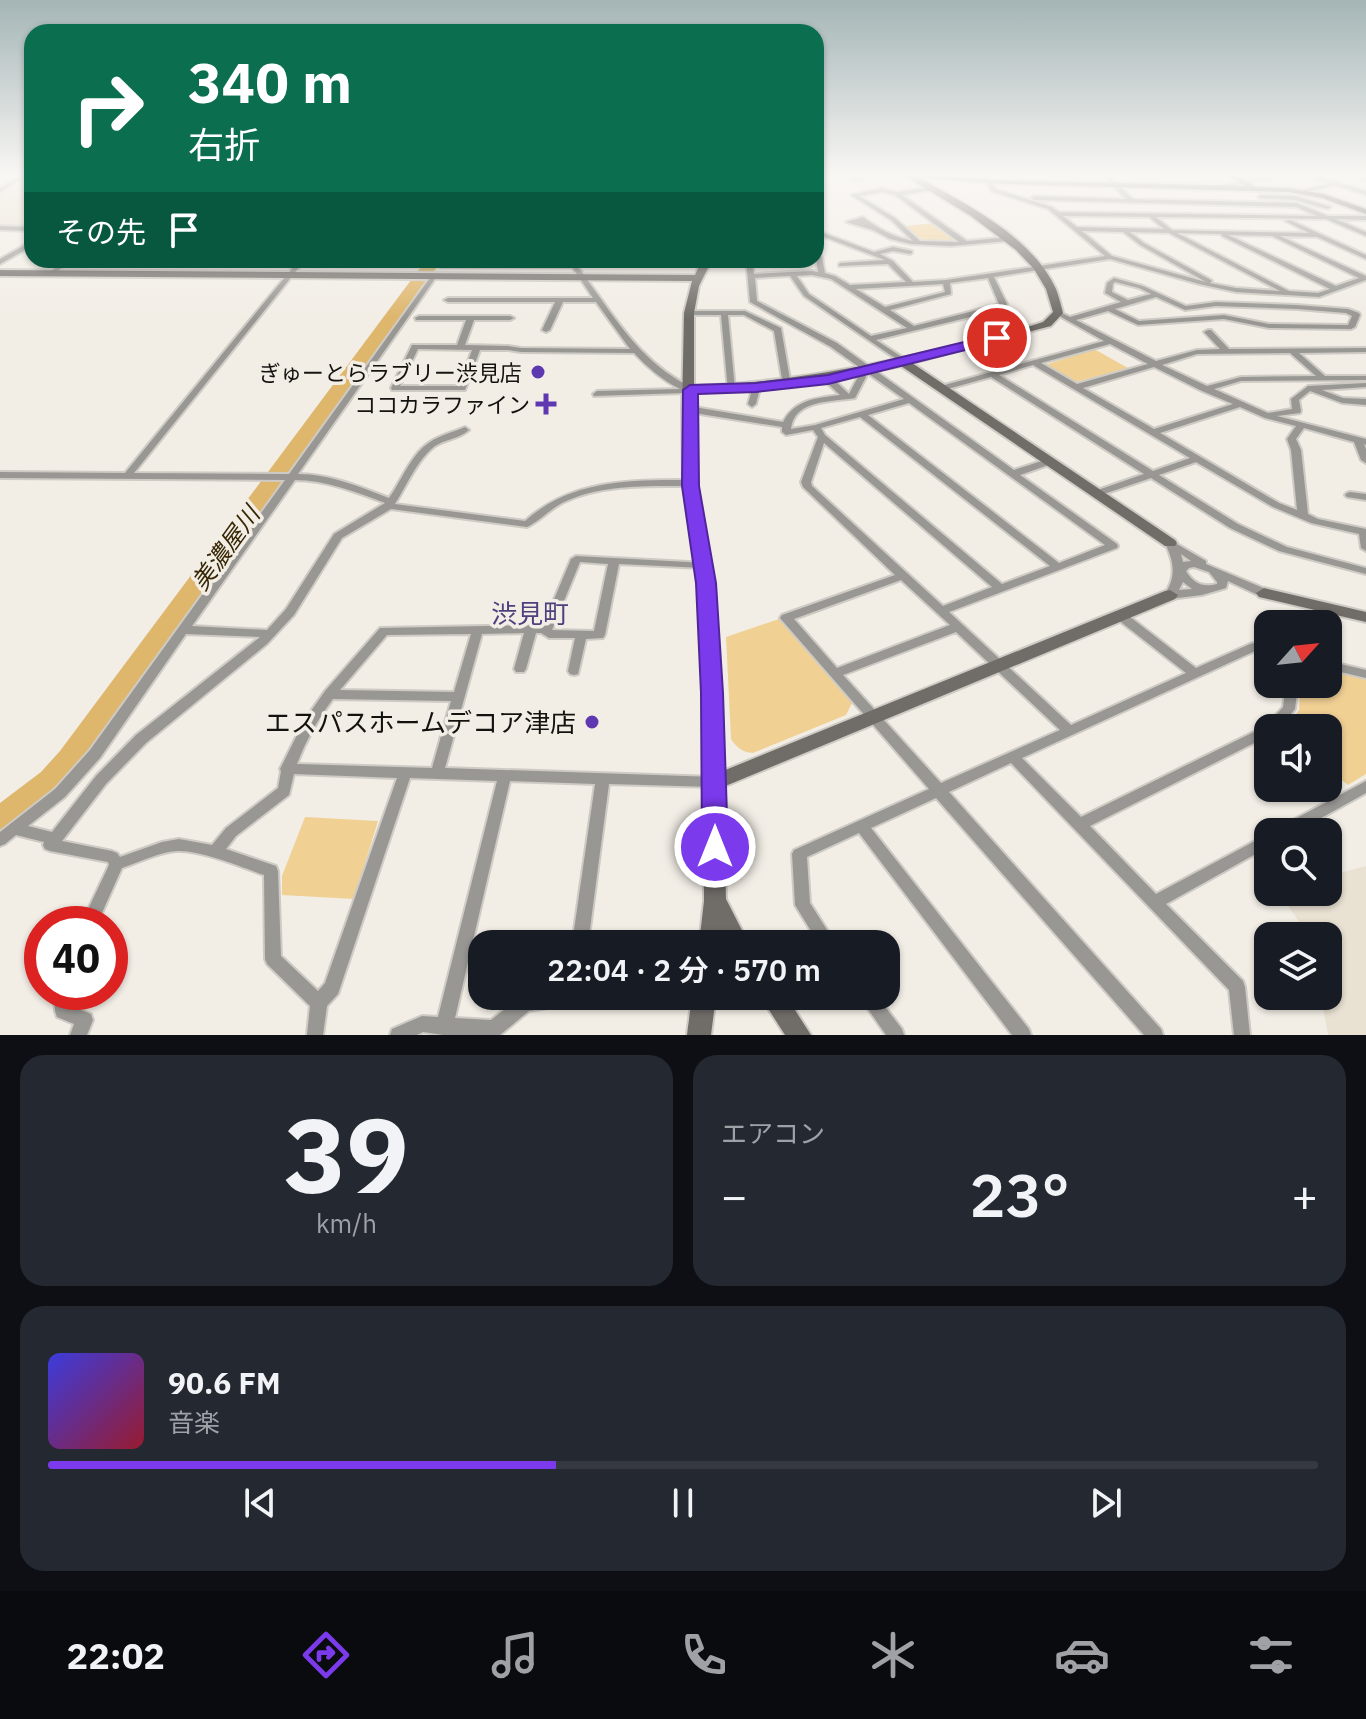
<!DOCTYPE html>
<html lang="ja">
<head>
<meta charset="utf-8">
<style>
	body { margin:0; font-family:"IBM Plex Sans","Noto Sans JP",sans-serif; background:#242831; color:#f1f3f6; height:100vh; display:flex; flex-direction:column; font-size:30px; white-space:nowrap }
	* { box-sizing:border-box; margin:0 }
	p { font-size:26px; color:#9ea1a6 }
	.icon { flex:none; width:44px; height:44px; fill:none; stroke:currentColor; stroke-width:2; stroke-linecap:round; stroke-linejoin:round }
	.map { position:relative; height:1035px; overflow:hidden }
	.drawer { display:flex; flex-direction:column; gap:20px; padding:20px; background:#0d0f14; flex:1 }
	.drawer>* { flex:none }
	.hud { position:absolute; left:24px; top:24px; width:800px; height:244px; border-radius:24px; box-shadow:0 2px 6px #0004; background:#0b6e4f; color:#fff; overflow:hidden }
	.needle { width:52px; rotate:63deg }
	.fabs { position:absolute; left:1254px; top:610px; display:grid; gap:16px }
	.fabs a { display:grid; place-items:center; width:88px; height:88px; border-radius:16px; background:#171b24; box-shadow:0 2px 6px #0004; font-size:40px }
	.speed { position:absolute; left:24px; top:906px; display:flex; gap:16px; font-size:40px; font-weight:700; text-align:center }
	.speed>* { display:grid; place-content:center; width:104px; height:104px; border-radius:50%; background:#171b24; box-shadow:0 2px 6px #0004; line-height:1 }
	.speed .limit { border:12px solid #d22; background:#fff; color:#111 }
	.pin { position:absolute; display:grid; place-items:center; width:68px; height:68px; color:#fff; margin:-34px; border:4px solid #fff; border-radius:50%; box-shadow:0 2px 8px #0007 }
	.me { position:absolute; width:88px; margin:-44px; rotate:0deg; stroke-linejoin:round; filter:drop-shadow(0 0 6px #0008) }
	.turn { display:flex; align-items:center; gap:28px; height:168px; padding:0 32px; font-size:36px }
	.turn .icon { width:104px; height:104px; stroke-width:2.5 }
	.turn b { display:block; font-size:56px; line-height:68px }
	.then { display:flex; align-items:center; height:76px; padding:0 32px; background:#0003; gap:16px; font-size:30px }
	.big { font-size:60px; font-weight:600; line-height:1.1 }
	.drawer .tile { flex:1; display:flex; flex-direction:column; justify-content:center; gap:12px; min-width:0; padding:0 28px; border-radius:24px; background:#242831 }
	.drawer .dial { align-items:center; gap:0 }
	.dial b { font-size:104px; line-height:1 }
	.song { display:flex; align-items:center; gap:24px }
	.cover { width:96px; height:96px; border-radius:12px; background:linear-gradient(135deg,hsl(240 70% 55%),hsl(350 70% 35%)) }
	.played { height:8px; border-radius:4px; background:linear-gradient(90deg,#7c3aed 40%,#363941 40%) }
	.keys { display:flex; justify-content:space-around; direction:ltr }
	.heat { display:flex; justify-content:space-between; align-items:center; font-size:44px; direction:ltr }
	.drawer .tiles { flex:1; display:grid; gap:20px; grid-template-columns:1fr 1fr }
	.tile:last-child { grid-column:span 2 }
	.trip { position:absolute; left:468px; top:930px; width:432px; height:80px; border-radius:24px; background:#171b24; box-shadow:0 2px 6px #0004; font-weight:600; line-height:80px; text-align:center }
	.tab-bar { display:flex; height:128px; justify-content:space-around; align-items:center; background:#090b0e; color:#9ea1a6 }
	.tab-bar .icon { width:56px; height:56px }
	.tab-bar .current { color:#7c3aed }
	.tab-bar b { font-size:36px; color:#f1f3f6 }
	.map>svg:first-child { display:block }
	.built { fill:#e9e1d2 }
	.green { fill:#f1d094 }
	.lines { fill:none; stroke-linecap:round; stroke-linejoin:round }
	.river { fill:#deb66c; fill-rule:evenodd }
	.street-casing { stroke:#cecbc4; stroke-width:4 }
	.secondary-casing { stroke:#cecbc4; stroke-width:4 }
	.street { fill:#999794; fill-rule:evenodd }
	.secondary { fill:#706d69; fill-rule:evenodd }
	.route { fill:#7c3aed; stroke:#51269a; stroke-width:2 }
	.poi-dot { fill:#5d38b0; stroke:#f2eee6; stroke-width:3 }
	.labels { text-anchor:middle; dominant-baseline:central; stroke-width:7; stroke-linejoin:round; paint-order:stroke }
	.poi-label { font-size:22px; fill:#14120f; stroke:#f2eee6; text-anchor:end }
	.water-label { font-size:24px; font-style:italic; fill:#372705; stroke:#f2eee6 }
	.quarter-label { font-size:26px; fill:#4e407d; stroke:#f2eee6 }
	.near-poi-label { font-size:26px; fill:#14120f; stroke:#f2eee6; text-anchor:end }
</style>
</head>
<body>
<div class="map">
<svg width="1366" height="1035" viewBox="0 0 1366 1035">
	<rect width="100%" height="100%" fill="#f2eee6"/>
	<g class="built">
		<polygon points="32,174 32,227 0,227 0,193"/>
		<polygon points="1366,866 1366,1035 1328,1035 1321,996 1328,996 1328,936 1309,936 1282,897 1290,892 1328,892 1328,876"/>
	</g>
	<g class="green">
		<polygon points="936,223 957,242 927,243 904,226"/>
		<polygon points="1094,349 1128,368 1076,382 1045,365"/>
		<path d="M 779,619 L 852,703 L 846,715 L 753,753 C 742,752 737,748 731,739 L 726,637 Z"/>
		<polygon points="1328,669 1366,680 1366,774 1348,785 1328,769 1328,728 1287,728 1299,710 1300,684 1328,684"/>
		<polygon points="305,817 378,821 354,899 282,895 282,876"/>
	</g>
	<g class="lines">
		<path class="river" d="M 426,260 L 442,260 L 82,769 C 61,793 31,825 0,836 L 0,803 L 41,772 L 60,751 Z"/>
		<g class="street-casing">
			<g id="street">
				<polygon points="22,174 29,174 0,192 0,188"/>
				<path d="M 839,174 C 847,174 852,177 859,177 C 870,176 881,174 893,174 L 854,181 Z"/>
				<path d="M 983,174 L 989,174 L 995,189 L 1052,207 L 1059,212 L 1317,216 L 1296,207 L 1034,200 L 1031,198 L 1034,196 L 1126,199 L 1101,174 L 1107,174 L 1133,199 L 1297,203 L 1328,216 L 1366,216 L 1366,220 L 1336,219 L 1366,232 L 1366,236 L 1326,219 L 1156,217 L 1172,230 L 1309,233 L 1285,221 L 1290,220 L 1366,255 L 1366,259 L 1317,237 L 1280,236 L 1366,276 L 1366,280 L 1319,297 L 1236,292 L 1199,284 L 1110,259 L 994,277 L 1007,304 L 1003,309 L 876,340 L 908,361 L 909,363 L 905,365 L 804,296 L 790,276 L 755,278 L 757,301 L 837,343 L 1014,470 L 1048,459 L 1054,459 L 1056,461 L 1054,463 L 1020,475 L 1117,544 L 1118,546 L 1117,548 L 949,612 L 1071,725 L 1186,673 L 1117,619 L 1115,616 L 1117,613 L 1125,613 L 1196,668 L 1250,644 L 1254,643 L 1268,646 L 1268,654 L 1255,651 L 1022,758 L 1081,817 L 1266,726 L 1283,707 L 1286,684 L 1298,684 L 1295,709 L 1279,728 L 1268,728 L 1268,736 L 1090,826 L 1156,894 L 1268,834 L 1268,847 L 1166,904 L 1243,981 L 1245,987 L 1250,1035 L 1234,1035 L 1229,990 L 1011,763 L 949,792 L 1161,1029 L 1163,1035 L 1144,1035 L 936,798 L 871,828 L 1029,1029 L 1031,1035 L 1012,1035 L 859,833 L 807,857 L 810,903 L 836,944 L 819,944 L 795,905 L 792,854 L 794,850 L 929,789 L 780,618 L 782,615 L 895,575 L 803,487 L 801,482 L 818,437 L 813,430 L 786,435 L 782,432 L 782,427 L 688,412 L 684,409 L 688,406 L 783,422 C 795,399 817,398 840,395 L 825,381 L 825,377 L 831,377 L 849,394 L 858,377 L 855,372 L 859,370 L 862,370 L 866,377 L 855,398 C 833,402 794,399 791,429 L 815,425 L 904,399 L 831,347 L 750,302 L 746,260 L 752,260 L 754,274 L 812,271 L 818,272 L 816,257 L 819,255 L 822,257 L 825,273 L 835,276 L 850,285 L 906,282 L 888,264 L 839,266 L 839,264 L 841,263 L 885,260 L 816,234 L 816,230 L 874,252 L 893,247 L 912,251 L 912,253 L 910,254 L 893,251 L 880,254 L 893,261 L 913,282 L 946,280 L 1105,256 L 1048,209 L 991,191 ZM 1063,216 L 1149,217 L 1164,229 L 1077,227 ZM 1082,231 L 1123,232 L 1140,245 L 1206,282 L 1112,256 ZM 1130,232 L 1169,233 L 1280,291 L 1236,288 L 1210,283 L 1212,281 L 1211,280 L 1144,243 ZM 1177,233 L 1221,234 L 1222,236 L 1330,289 L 1318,293 L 1289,291 ZM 1228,235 L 1272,236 L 1359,278 L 1336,286 ZM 812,275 L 831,279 L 907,328 L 871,336 L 809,294 L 797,276 ZM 988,278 L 999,304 L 997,305 L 914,326 L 890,310 L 951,294 L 950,283 ZM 943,284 L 945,292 L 885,307 L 856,289 ZM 909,403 L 1105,545 L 1059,563 L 868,415 ZM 860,417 L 1050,566 L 1002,584 L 825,435 L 821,428 ZM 824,443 L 992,587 L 943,606 L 812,486 L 811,482 ZM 901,580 L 950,625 L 837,668 L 794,619 ZM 956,632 L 1060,730 L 941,783 L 843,675 Z"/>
				<polygon points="1287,174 1299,174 1215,189 1212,187"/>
				<polygon points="1302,174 1310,174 1366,191 1366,195 1336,185 1300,193 1300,191 1330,184"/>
				<polygon points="1349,174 1366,176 1366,180 1350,175"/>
				<path d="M 930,187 L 932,188 L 932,190 L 902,195 L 967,241 L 1008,237 L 1011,239 L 1008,241 L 951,246 L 911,244 L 890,239 L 873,230 L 846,222 L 863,217 C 879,229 893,237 913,241 L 891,220 L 851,195 L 882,188 L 897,192 ZM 882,192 L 895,195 L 959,242 L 920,241 L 895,218 L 859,196 Z"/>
				<polygon points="1261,195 1295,196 1331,207 1328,209 1295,200 1259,198 1258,197"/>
				<polygon points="0,226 32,227 32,231 0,230"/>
				<polygon points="32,241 32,246 0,264 0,259"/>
				<polygon points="65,260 72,260 54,274 50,274 50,272"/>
				<path d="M 299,260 L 305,260 L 134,473 L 289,474 L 432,275 L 434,274 L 437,276 L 298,474 C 330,474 360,487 389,498 C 402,480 411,454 430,442 C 440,435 454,432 465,427 L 469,430 C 459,439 446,439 435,446 C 417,460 407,485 395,504 L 525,521 C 572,479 630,480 690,480 L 695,483 L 690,486 C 649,486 602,484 564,502 C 550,509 540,521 527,527 L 391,509 L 342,538 L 294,615 L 267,644 L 146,743 L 106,784 L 62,841 L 112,851 L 117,853 L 120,857 L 162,842 L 179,839 L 212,845 L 226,828 L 278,788 L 281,771 L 280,769 L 304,721 L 325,691 L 380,628 L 541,625 L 544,623 L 571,559 L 576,556 L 707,563 L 708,565 L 707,567 L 703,568 L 619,564 L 605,635 L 603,638 L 586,639 L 578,674 L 574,675 L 570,674 L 568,671 L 575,638 L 549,638 L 541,633 L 536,633 L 526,669 L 524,672 L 516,672 L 514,669 L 524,633 L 482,634 L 445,768 L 715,777 L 720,778 L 722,782 L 720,786 L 715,787 L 609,784 L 588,944 L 572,944 L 595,784 L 510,781 L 455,1018 L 491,1020 L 519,998 L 525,996 L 579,996 L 577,1002 L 571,1004 L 529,1011 L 500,1035 L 443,1035 L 423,1032 L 417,1035 L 390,1035 L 392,1029 L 422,1016 L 438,1017 L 497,781 L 410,778 L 338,994 L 327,1006 L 323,1035 L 307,1035 L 310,1006 L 267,964 L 265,959 L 264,875 C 241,867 201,850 177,851 C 159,852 140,862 122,868 L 97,924 L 81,924 L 109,865 L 108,862 L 50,851 L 45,849 L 43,845 L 44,842 L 16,835 L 5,844 L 0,846 L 0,832 L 55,789 L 90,750 L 285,480 L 0,478 L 0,472 L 125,473 ZM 295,480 C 326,480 356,492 385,503 L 334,534 L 286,609 L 267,630 L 192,626 ZM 580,562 L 608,564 L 594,631 L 552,630 ZM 186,634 L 260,637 L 136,735 L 96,776 L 52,832 L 28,826 L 65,797 L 100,758 ZM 471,634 L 454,692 L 340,690 L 387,635 ZM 333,699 L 451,701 L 432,768 L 297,764 C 306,740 318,719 333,699 ZM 294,774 L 397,778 L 325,983 L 318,991 L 281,956 L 278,871 L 276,866 L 226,849 L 236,836 L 289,795 Z"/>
				<path d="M 567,260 L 573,260 L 576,264 C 584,275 593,288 601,299 C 626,335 652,369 693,388 L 693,392 L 684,393 L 594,396 L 593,394 L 597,391 L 680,389 C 662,380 648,368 634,353 L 521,352 L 508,350 L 480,350 L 465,390 L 392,390 L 391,388 L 412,345 L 457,345 L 466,320 L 416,320 L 415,318 L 419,316 L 510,316 L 514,318 L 510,320 L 474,320 L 465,345 L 508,346 L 521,348 L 630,349 L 596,302 L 563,302 L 550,330 L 546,332 L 542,330 L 555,302 L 448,302 L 444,300 L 448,298 L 593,298 L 572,267 L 441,267 L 438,265 L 441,263 L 569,263 ZM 418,349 L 472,350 L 459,386 L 400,386 Z"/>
				<path d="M 1114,278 L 1143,286 L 1186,306 L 1216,302 L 1297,305 L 1348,309 L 1359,313 L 1360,315 L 1355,327 L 1351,329 L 1269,328 L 1224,319 L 1138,325 L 1108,311 L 1076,320 L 1156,361 L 1197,350 L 1220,349 L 1204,332 L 1208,330 L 1211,330 L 1229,349 L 1366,348 L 1366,352 L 1299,353 L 1325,376 L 1366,376 L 1366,380 L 1241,381 L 1214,389 L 1268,413 L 1292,409 L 1291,399 L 1308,386 L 1366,383 L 1366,387 L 1322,390 L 1343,398 L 1366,399 L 1366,405 L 1342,403 L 1310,391 L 1299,400 L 1301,411 L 1300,413 L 1277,416 L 1366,439 L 1366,445 L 1364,444 L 1366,449 L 1366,463 L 1361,460 L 1354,442 L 1304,428 L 1296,439 L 1301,450 L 1308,514 L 1318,519 L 1366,529 L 1366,551 L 1361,548 L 1359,534 L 1311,523 L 1273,507 L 1196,462 L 1159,475 L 1238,524 L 1287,547 L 1366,568 L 1366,574 L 1279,551 L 1230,528 L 1151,478 L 1101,495 L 1095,495 L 1093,493 L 1095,491 L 1144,474 L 991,377 L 944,390 L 940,388 L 941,386 L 1104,341 L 1054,313 L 1058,311 L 1070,317 L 1121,302 L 1105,293 L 1107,283 ZM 1115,282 L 1139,288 L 1151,294 L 1128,300 L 1112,292 L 1113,284 ZM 1156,297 L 1185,310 L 1216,306 L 1297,309 L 1346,313 L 1352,316 L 1348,325 L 1269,324 L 1224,315 L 1139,321 L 1115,309 ZM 1110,344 L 1148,364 L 1077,384 L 1041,363 ZM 1290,353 L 1316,376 L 1241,377 L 1207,386 L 1162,365 L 1197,354 ZM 1033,365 L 1190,458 L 1153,471 L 999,375 ZM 1154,367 L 1202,391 L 1233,404 L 1154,429 L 1083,388 ZM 1240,407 L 1265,418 L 1296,426 L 1287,439 L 1291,450 L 1297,510 L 1279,503 L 1160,433 Z"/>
				<polygon points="686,311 745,311 781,328 791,385 790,387 787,387 783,385 774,331 744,315 728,315 735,389 734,391 728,391 721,315 686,315"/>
				<polygon points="753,386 756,386 760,388 756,404 752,407 748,404"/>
				<polygon points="1350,492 1366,494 1366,500 1347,497 1345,495 1347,493"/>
				<path d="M 1170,540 L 1206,561 L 1206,564 L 1268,590 L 1270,593 L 1268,596 L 1260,596 L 1228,581 L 1226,588 L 1202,595 L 1170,599 L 1166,598 L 1164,595 C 1177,577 1174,562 1165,543 ZM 1181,554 L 1191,561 L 1183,562 ZM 1194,567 L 1209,572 L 1217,582 L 1217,584 C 1203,588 1193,583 1186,571 L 1189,568 ZM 1183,582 L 1192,589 L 1179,590 Z"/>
				<polygon points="1328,661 1366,670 1366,678 1328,669"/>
				<polygon points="1366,781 1366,793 1296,832 1276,832 1278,828"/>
				<polygon points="54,992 70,992 71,1006 91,1014 93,1020 87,1035 70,1035 74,1024 57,1017 55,1011"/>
				<polygon points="859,996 877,996 902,1029 904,1035 886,1035"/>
			</g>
		</g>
		<g class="secondary-casing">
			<g id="secondary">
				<path d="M 902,174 L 1004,180 L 1245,186 L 1226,174 L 1235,174 L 1256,187 L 1289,188 L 1324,194 L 1366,209 L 1366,214 L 1322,198 L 1289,192 L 1004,184 L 918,177 C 966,205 1031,235 1056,289 C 1059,297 1061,305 1063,313 L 1051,326 L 912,363 L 1175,540 L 1177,543 L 1175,546 L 1165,546 L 901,366 L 778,388 L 694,393 L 697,486 L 714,583 L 721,693 L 723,771 L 1165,591 L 1170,590 L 1178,595 L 1175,599 L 723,787 L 726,899 L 749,944 L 727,944 L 722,935 L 721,944 L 699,944 L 704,901 L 703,693 L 698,583 L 683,486 L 682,409 L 684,313 L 692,281 L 0,276 L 0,270 L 695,275 L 702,260 L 712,260 L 699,286 L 694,313 L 694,386 C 807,382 915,357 1024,328 L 1043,322 L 1053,312 L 1046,289 L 1034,269 L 1016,250 L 971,216 Z"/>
				<polygon points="1264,588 1366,612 1366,622 1259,597 1256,593"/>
				<polygon points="692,996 716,996 711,1035 687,1035"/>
				<polygon points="760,996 786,996 811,1035 785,1035"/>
			</g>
		</g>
		<use href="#street" class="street"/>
		<use href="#secondary" class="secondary"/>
	</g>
	<linearGradient id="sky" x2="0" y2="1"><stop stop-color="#a4b5b6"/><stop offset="0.55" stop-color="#f9f7f4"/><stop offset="1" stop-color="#f9f7f4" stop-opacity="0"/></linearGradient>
	<rect width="1366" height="319" fill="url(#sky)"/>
	<polygon class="route" points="997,334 1002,335 1002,341 828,384 756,392 698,394 699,486 716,583 723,693 728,847 724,855 715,859 706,855 702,847 701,693 696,583 682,486 683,390 690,385 756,383 828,375"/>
	<g class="poi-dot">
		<circle cx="538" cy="372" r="8"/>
		<path d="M542 392h8v8h8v8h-8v8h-8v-8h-8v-8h8z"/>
		<circle cx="592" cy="722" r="8"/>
	</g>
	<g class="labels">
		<g class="poi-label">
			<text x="522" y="372">ぎゅーとらラブリー渋見店</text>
			<text x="530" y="404">ココカラファイン</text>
		</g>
		<g class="water-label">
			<text transform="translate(225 548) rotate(-54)">美濃屋川</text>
		</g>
		<g class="quarter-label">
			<text x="530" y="613">渋見町</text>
		</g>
		<g class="near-poi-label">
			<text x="576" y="722">エスパスホームデコア津店</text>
		</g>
	</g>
</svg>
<div class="fabs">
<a><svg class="needle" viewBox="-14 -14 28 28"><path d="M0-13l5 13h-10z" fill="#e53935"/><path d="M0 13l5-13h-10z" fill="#9ea1a6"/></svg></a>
<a><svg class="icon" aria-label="sound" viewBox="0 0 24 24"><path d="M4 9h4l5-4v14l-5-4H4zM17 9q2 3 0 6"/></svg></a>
<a><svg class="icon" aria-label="search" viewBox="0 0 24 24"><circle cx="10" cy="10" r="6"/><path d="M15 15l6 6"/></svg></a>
<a><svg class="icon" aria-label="layers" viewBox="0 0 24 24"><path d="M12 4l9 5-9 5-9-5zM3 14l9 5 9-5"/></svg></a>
</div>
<div class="speed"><div class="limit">40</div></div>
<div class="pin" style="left:997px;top:338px;background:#d93025"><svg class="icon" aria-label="arrive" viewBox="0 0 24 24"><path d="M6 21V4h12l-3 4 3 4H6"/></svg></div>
<svg class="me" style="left:715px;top:847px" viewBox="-20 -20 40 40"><circle r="17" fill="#7c3aed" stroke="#fff" stroke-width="3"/><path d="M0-11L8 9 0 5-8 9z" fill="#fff"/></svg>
<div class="trip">22:04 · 2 分 · 570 m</div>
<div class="hud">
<div class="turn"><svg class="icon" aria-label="right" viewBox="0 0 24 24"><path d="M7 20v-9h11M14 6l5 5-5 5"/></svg><div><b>340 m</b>右折</div></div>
<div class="then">その先<svg class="icon" aria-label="arrive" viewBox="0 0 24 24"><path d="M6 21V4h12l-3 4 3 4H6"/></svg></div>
</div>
</div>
<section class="drawer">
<div class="tiles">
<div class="tile dial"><b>39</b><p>km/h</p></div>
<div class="tile"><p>エアコン</p>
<div class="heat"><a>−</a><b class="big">23°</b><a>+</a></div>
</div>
<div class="tile">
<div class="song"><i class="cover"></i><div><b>90.6 FM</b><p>音楽</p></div></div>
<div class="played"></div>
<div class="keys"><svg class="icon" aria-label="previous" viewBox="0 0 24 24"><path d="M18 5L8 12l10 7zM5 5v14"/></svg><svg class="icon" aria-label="pause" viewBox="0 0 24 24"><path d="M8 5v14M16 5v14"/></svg><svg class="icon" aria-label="next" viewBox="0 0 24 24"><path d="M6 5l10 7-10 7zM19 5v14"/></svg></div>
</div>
</div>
</section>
<nav class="tab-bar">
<b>22:02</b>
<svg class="icon current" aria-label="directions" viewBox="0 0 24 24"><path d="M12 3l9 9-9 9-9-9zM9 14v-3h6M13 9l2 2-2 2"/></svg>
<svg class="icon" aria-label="music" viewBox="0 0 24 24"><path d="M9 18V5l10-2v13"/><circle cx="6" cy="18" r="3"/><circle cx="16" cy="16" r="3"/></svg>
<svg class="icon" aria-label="phone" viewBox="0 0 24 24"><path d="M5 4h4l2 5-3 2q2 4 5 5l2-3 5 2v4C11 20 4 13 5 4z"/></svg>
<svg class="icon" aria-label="climate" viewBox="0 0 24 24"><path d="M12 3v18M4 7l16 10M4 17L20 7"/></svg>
<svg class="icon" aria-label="car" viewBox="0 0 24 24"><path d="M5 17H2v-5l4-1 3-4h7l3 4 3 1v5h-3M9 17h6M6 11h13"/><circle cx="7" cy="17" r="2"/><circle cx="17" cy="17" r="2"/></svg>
<svg class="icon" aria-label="filters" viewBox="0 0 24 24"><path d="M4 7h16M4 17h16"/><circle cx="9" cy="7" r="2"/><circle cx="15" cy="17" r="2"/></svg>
</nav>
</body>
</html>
